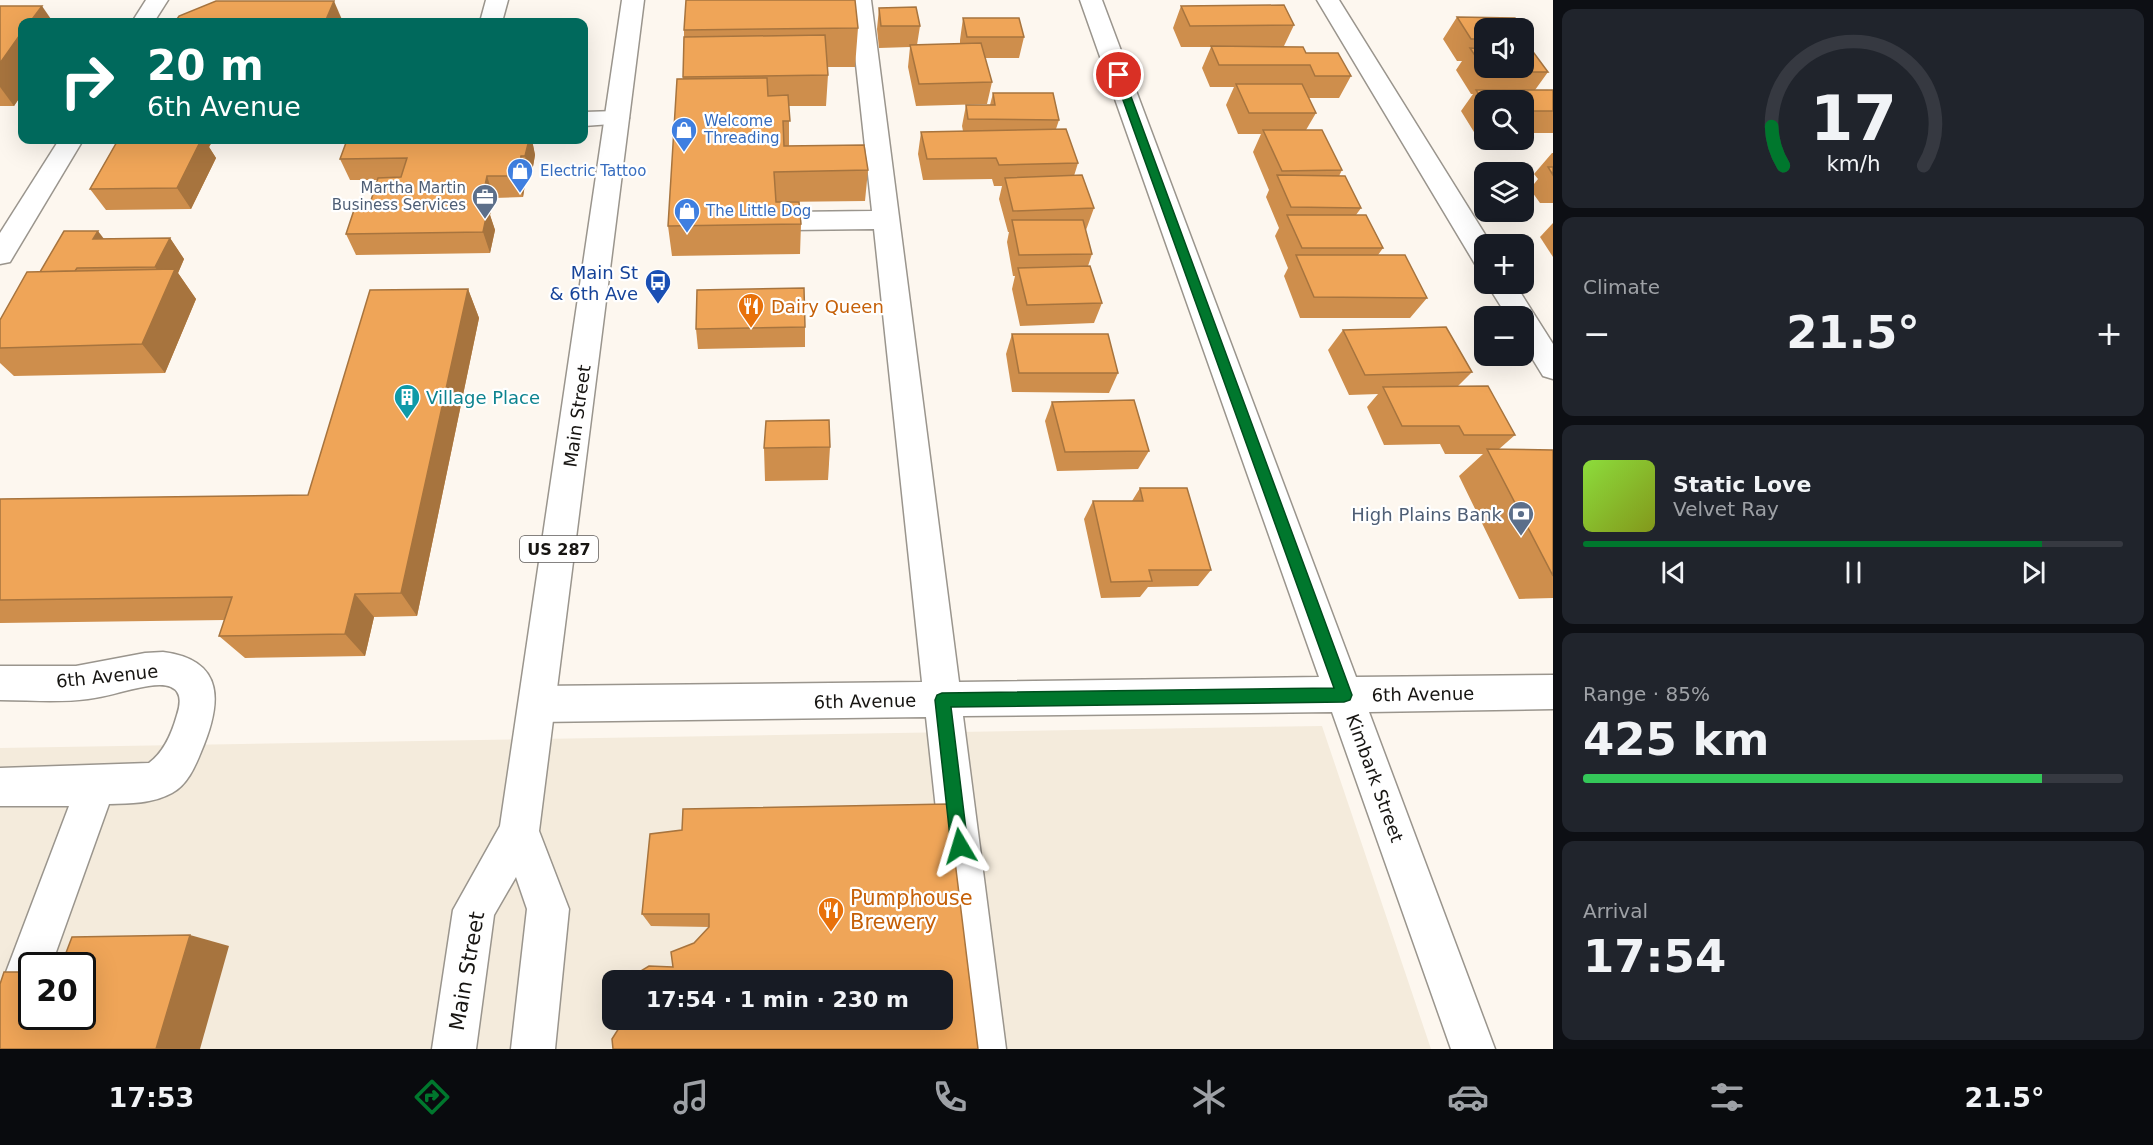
<!DOCTYPE html>
<html lang="en">
<head>
<meta charset="utf-8">
<style>
	body { margin:0; font-family:"DejaVu Sans",sans-serif; background:#20242c; color:#f1f3f6; height:100vh; display:flex; flex-direction:column; font-size:22px; white-space:nowrap }
	* { box-sizing:border-box; margin:0 }
	p { font-size:20px; color:#9ea1a6 }
	.icon { flex:none; width:33px; height:33px; fill:none; stroke:currentColor; stroke-width:2; stroke-linecap:round; stroke-linejoin:round }
	.map { position:relative; flex:1; overflow:hidden }
	.sheet { display:flex; flex-direction:column; gap:9px; padding:9px; background:#0d0f14; width:600px }
	.sheet>* { flex:none }
	.top-card { position:absolute; left:18px; top:18px; width:570px; height:126px; border-radius:12px; box-shadow:0 6px 24px #0002; background:#00695c; color:#fff; overflow:hidden }
	.buttons { position:absolute; left:1474px; top:18px; display:grid; gap:12px }
	.buttons a { display:grid; place-items:center; width:60px; height:60px; border-radius:12px; background:#171b24; box-shadow:0 6px 24px #0002; font-size:30px }
	.speed { position:absolute; left:18px; top:952px; display:flex; gap:12px; font-size:30px; font-weight:700; text-align:center }
	.speed>* { display:grid; place-content:center; width:78px; height:78px; border-radius:50%; background:#171b24; box-shadow:0 6px 24px #0002; line-height:1 }
	.speed .limit { border:3px solid #111; border-radius:9px; background:#fff; color:#111 }
	.pin { position:absolute; display:grid; place-items:center; width:51px; height:51px; color:#fff; margin:-26px; border:3px solid #fff; border-radius:50%; box-shadow:0 2px 6px #0007 }
	.me { position:absolute; width:66px; margin:-33px; rotate:353deg; stroke-linejoin:round; filter:drop-shadow(0 0 4px #0008) }
	.turn { display:flex; align-items:center; gap:21px; height:126px; padding:0 30px; font-size:27px }
	.turn .icon { width:78px; height:78px; stroke-width:2.5 }
	.turn b { display:block; font-size:42px; line-height:51px }
	.big { font-size:45px; font-weight:700; line-height:1.1 }
	.sheet .tile { flex:1; display:flex; flex-direction:column; justify-content:center; gap:9px; min-width:0; padding:0 21px; border-radius:12px; background:#20242c }
	.sheet .dial { align-items:center; gap:0 }
	.dial svg { height:156px; overflow:visible; fill:none; stroke:#363941; stroke-width:7; stroke-linecap:round; text-anchor:middle }
	.dial text { fill:#f1f3f6; stroke:none }
	.song { display:flex; align-items:center; gap:18px }
	.cover { width:72px; height:72px; border-radius:9px; background:linear-gradient(135deg,hsl(90 70% 55%),hsl(70 70% 35%)) }
	.played { height:6px; border-radius:3px; background:linear-gradient(90deg,#00772d 85%,#363941 85%) }
	.keys { display:flex; justify-content:space-around; direction:ltr }
	.heat { display:flex; justify-content:space-between; align-items:center; font-size:33px; direction:ltr }
	.charge { height:9px; border-radius:4px; background:linear-gradient(90deg,#34c759 85%,#363941 0) }
	.trip { position:absolute; left:602px; top:970px; width:351px; height:60px; border-radius:12px; background:#171b24; box-shadow:0 6px 24px #0002; font-weight:700; line-height:60px; text-align:center }
	.tabs { display:flex; height:96px; justify-content:space-around; align-items:center; background:#090b0e; color:#9ea1a6 }
	.tabs .icon { width:42px; height:42px }
	.tabs .selected { color:#00772d }
	.tabs b { font-size:27px; color:#f1f3f6 }
	main { display:flex; flex:1; min-height:0 }
	.map>svg:first-child { display:block }
	.built { fill:#f4ebdc; fill-rule:evenodd }
	.lines { fill:none; stroke-linecap:round; stroke-linejoin:round }
	.minor-casing { stroke:#9a958d; stroke-width:3 }
	.highway-casing { stroke:#9a958d; stroke-width:3 }
	.minor { fill:#fff; fill-rule:evenodd }
	.highway { fill:#fff; fill-rule:evenodd }
	.wall { fill:#ce8e4c }
	.shaded-wall { fill:#a7743e }
	.building { fill:#efa558; stroke:#a7743e; stroke-width:1.5 }
	.route { fill:#00772d; stroke:#004d1d; stroke-width:1.5 }
	.labels { text-anchor:middle; dominant-baseline:central; stroke-width:4.5; stroke-linejoin:round; paint-order:stroke }
	.far-shop-label { font-size:15px; fill:#366cbe; stroke:#fff; text-anchor:start }
	.far-service-label { font-size:15px; fill:#4e5e75; stroke:#fff; text-anchor:end }
	.shield { fill:#fff; stroke:#5d5b59; stroke-width:1.5 }
	.shield-label { font-size:16px; font-weight:bold; fill:#171512 }
	.transit-label { font-size:18px; fill:#164399; stroke:#fff; text-anchor:end }
	.food-label { font-size:18px; fill:#c56008; stroke:#fff; text-anchor:start }
	.culture-label { font-size:18px; fill:#0d838f; stroke:#fff; text-anchor:start }
	.street-label { font-size:18px; fill:#171512; stroke:#fff }
	.service-label { font-size:18px; fill:#4e5e75; stroke:#fff; text-anchor:end }
	.near-food-label { font-size:21px; fill:#c56008; stroke:#fff; text-anchor:start }
	.near-street-label { font-size:21px; fill:#171512; stroke:#fff }
</style>
</head>
<body>
<main>
<div class="map">
<svg width="1553" height="1049" viewBox="0 0 1553 1049">
	<rect width="100%" height="100%" fill="#fdf7ef"/>
	<path class="built" d="M 1322,726 L 1431,1049 L 0,1049 L 0,748 ZM 32,966 L 82,966 L 82,1017 L 32,1017 ZM 612,981 L 942,981 L 942,1020 L 612,1020 Z"/>
	<g class="lines">
		<g class="minor-casing">
			<g id="minor">
				<polygon points="146,0 168,0 154,22 132,22"/>
				<polygon points="486,0 508,0 502,22 480,22"/>
				<polygon points="849,0 871,0 959,682 1319,677 1080,0 1102,0 1356,677 1553,675 1553,709 1369,712 1495,1049 1451,1049 1332,712 963,716 1006,1049 962,1049 926,717 537,722 524,716 519,704 524,692 537,686 922,682 874,229 790,230 781,227 777,221 781,215 790,212 872,211"/>
				<polygon points="1317,0 1339,0 1491,244 1485,244 1485,266 1475,264"/>
				<polygon points="617,111 625,113 629,118 625,123 584,126 584,112"/>
				<polygon points="59,140 83,140 10,262 0,264 0,233"/>
				<polygon points="1487,284 1515,284 1553,344 1553,379 1543,376 1524,345 1524,316 1507,316"/>
				<path d="M 163,652 C 227,660 221,705 201,752 C 195,767 187,785 172,793 C 152,804 131,803 109,804 L 51,966 L 32,966 L 33,1017 L 21,1049 L 0,1049 L 0,988 L 69,806 L 0,806 L 0,768 L 149,763 C 164,752 172,733 177,715 C 180,706 183,692 171,687 C 162,683 148,686 138,688 C 122,691 106,697 88,699 C 59,703 29,700 0,700 L 0,666 L 76,666 L 145,653 Z"/>
			</g>
		</g>
		<g class="highway-casing">
			<polygon id="highway" points="622,0 644,0 539,831 569,909 555,1049 511,1049 527,909 516,877 494,915 476,1049 432,1049 453,910 500,826"/>
		</g>
		<use href="#minor" class="minor"/>
		<use href="#highway" class="highway"/>
	</g>
	<g class="wall">
		<polygon points="0,6 22,22 22,94 14,106 0,106"/>
		<polygon points="1181,6 1294,25 1284,46 1306,53 1351,76 1339,98 1308,98 1316,113 1306,130 1342,170 1339,176 1361,208 1356,215 1383,248 1378,255 1427,298 1410,318 1300,318 1284,276 1288,268 1275,236 1279,228 1266,197 1269,190 1253,152 1261,134 1238,134 1226,105 1234,87 1210,87 1202,68 1211,47 1181,47 1173,28"/>
		<polygon points="879,8 920,26 917,45 960,44 960,40 963,18 1024,37 1019,58 985,58 992,82 987,104 916,106 908,67 910,47 879,48 877,29"/>
		<polygon points="1457,17 1485,28 1485,68 1524,68 1524,30 1531,40 1525,49 1548,72 1535,90 1553,90 1553,133 1524,133 1524,100 1485,100 1485,132 1474,132 1461,111 1473,94 1471,94 1456,70 1462,61 1457,61 1443,39"/>
		<polygon points="858,28 855,67 827,67 828,75 826,106 789,106 789,146 868,170 865,201 776,202 801,224 800,254 672,256 668,226 683,79 684,37 684,30"/>
		<polygon points="993,93 1059,120 1056,129 1078,163 1074,176 1094,208 1086,230 1085,230 1092,254 1088,266 1102,303 1094,323 1020,326 1012,289 1015,276 1013,276 1007,242 1009,232 1008,232 999,199 1002,186 994,186 992,179 923,180 918,154 921,132 963,131 962,126 966,105 990,105"/>
		<polygon points="118,140 213,140 209,147 216,158 191,209 106,210 90,189"/>
		<polygon points="347,140 532,140 535,155 531,178 526,178 523,197 494,198 490,215 495,230 490,253 356,255 346,234 368,210 378,180 350,180 340,159"/>
		<polygon points="1552,153 1553,153 1553,203 1540,203 1530,189 1538,179 1534,174"/>
		<polygon points="1553,223 1553,257 1540,237"/>
		<polygon points="170,238 184,259 178,273 196,299 165,373 14,376 0,363 0,320 40,272"/>
		<polygon points="468,289 479,318 417,616 374,617 365,656 245,658 219,636 225,620 0,623 0,499 308,495"/>
		<polygon points="805,327 805,347 698,349 696,329"/>
		<polygon points="1343,330 1472,372 1458,386 1515,435 1498,450 1553,450 1553,598 1519,599 1459,476 1483,454 1445,454 1440,444 1384,445 1367,407 1378,394 1349,395 1328,350"/>
		<polygon points="1012,334 1118,373 1109,393 1012,392 1006,354"/>
		<polygon points="1052,402 1149,451 1138,469 1057,471 1045,421"/>
		<polygon points="830,447 828,480 765,481 764,448"/>
		<polygon points="1140,488 1211,570 1198,586 1148,587 1140,597 1101,598 1084,519 1093,501 1132,501"/>
		<polygon points="650,834 942,1020 673,967 709,927 651,926 642,914"/>
	</g>
	<g class="shaded-wall">
		<polygon points="334,1 343,22 325,22"/>
		<polygon points="42,6 53,22 30,22"/>
		<polygon points="22,32 22,94 14,106 0,87 0,63"/>
		<polygon points="193,140 213,140 209,147 216,158 191,209 177,188"/>
		<polygon points="529,140 532,140 535,155 531,178 525,156"/>
		<polygon points="521,156 526,178 523,197 517,176"/>
		<polygon points="487,176 494,198 490,215 495,230 490,253 483,232 480,209"/>
		<polygon points="98,231 114,252 93,239"/>
		<polygon points="170,238 184,259 178,273 196,299 165,373 142,344 168,285 155,267"/>
		<polygon points="468,289 479,318 417,616 401,593"/>
		<polygon points="355,594 374,617 365,656 345,634"/>
		<polygon points="190,935 229,946 200,1049 156,1049"/>
	</g>
	<g class="building">
		<polygon points="686,0 855,0 858,28 684,30"/>
		<polygon points="216,1 334,1 325,22 175,22 179,16"/>
		<polygon points="1284,5 1294,25 1190,26 1181,6"/>
		<polygon points="0,6 42,6 30,22 22,22 22,32 0,63"/>
		<polygon points="916,7 920,26 881,26 879,8"/>
		<polygon points="1457,17 1515,18 1523,28 1485,28 1485,39 1471,39"/>
		<polygon points="963,18 1019,18 1024,37 967,37"/>
		<polygon points="1524,30 1531,40 1524,40"/>
		<polygon points="825,35 828,75 683,77 684,37"/>
		<polygon points="981,43 992,82 919,84 910,45"/>
		<polygon points="1211,46 1303,47 1306,53 1338,53 1351,76 1315,76 1310,65 1219,65"/>
		<polygon points="1470,48 1485,49 1485,68 1524,68 1524,49 1531,49 1548,72 1486,72"/>
		<polygon points="767,78 768,96 788,95 790,121 783,121 784,146 864,145 868,170 774,172 776,202 799,202 801,224 668,226 677,79"/>
		<polygon points="1236,84 1302,84 1316,113 1249,113"/>
		<polygon points="1476,90 1553,90 1553,111 1524,111 1524,100 1485,100 1485,104"/>
		<polygon points="993,93 1053,93 1059,120 968,119 966,105 995,105"/>
		<polygon points="1066,129 1078,163 999,165 996,158 927,159 921,132"/>
		<polygon points="1263,130 1322,130 1342,170 1282,171"/>
		<polygon points="118,140 201,140 177,188 90,189"/>
		<polygon points="347,140 529,140 525,156 521,156 517,176 487,176 480,209 488,208 483,232 346,234 354,210 368,210 378,178 401,177 407,158 340,159"/>
		<polygon points="1548,167 1553,167 1553,175"/>
		<polygon points="1082,175 1094,208 1013,211 1005,178"/>
		<polygon points="1277,175 1345,176 1361,208 1291,207"/>
		<polygon points="1287,215 1366,215 1383,248 1302,248"/>
		<polygon points="1012,220 1083,220 1092,254 1019,255"/>
		<polygon points="64,231 98,231 93,239 170,238 155,267 77,268 75,271 40,272"/>
		<polygon points="1296,255 1405,255 1427,298 1314,297"/>
		<polygon points="1090,266 1102,303 1027,305 1018,268"/>
		<polygon points="175,269 142,344 0,348 0,320 27,272"/>
		<polygon points="804,288 805,327 696,329 697,290"/>
		<polygon points="468,289 401,593 355,594 345,634 219,636 232,597 0,600 0,499 308,495 370,290"/>
		<polygon points="1446,327 1472,372 1365,375 1343,330"/>
		<polygon points="1012,334 1108,334 1118,373 1019,373"/>
		<polygon points="1488,386 1515,435 1464,435 1459,426 1402,426 1383,387"/>
		<polygon points="1134,400 1149,451 1065,452 1052,402"/>
		<polygon points="829,420 830,447 764,448 766,421"/>
		<polygon points="1487,449 1553,450 1553,576"/>
		<polygon points="1140,488 1187,488 1211,570 1149,570 1152,581 1111,582 1093,501 1143,501"/>
		<polygon points="948,804 978,1049 613,1049 612,1039 624,1020 942,1020 942,981 628,981 634,975 649,966 673,967 671,952 694,943 709,927 709,914 642,914 650,834 682,830 683,809"/>
		<polygon points="190,935 156,1049 0,1049 0,984 4,972 32,972 32,1017 82,1017 82,966 61,966 72,937"/>
	</g>
	<polygon class="route" points="1115,73 1123,75 1352,695 1350,700 1344,702 951,707 968,846 965,852 960,854 954,852 951,846 935,700 937,695 942,693 1334,688 1114,75"/>
	<defs>
		<g id="shop-pin" transform="scale(1.35)"><path d="M0 17L-7.5 6A9.5 9.5 0 1 1 7.5 6Z" fill="#3f7fe0" stroke="#fff"/><path d="M-5-2.5h2.3a2.7 3.5 0 0 1 5.4 0H5L5.5 6h-11ZM-1.5-2.5h3a1.5 2.3 0 0 0-3 0Z" fill="#fff"/></g>
		<g id="office-pin" transform="scale(1.35)"><path d="M0 17L-7.5 6A9.5 9.5 0 1 1 7.5 6Z" fill="#5c6f8a" stroke="#fff"/><path d="M-6-3h4V-5.5h4V-3h4V5H-6ZM-1-4.5V-3h2v-1.5ZM-6 0V1H6V0Z" fill="#fff"/></g>
		<g id="bus-pin" transform="scale(1.35)"><path d="M0 17L-7.5 6A9.5 9.5 0 1 1 7.5 6Z" fill="#1a4fb4" stroke="#fff"/><path d="M-5-6H5V4H4V6H2V4H-2V6H-4V4H-5ZM-3.5-4V0h7V-4ZM-3.5 1.2v1.5H-2V1.2ZM2 1.2v1.5H3.5V1.2Z" fill="#fff"/></g>
		<g id="restaurant-pin" transform="scale(1.35)"><path d="M0 17L-7.5 6A9.5 9.5 0 1 1 7.5 6Z" fill="#e8710a" stroke="#fff"/><path d="M-5-6h1v4h1v-4h1v4h1v-4h1v5L-1.5 .5V6h-2V.5L-5-1ZM5-6V6H3V1.5H1.5Q1.5-4 5-6Z" fill="#fff"/></g>
		<g id="building-pin" transform="scale(1.35)"><path d="M0 17L-7.5 6A9.5 9.5 0 1 1 7.5 6Z" fill="#0f9aa8" stroke="#fff"/><path d="M-4-6H4V6H1V3H-1V6H-4ZM-2.5-4.3h1.7v1.8h-1.7ZM.8-4.3h1.7v1.8H.8ZM-2.5-1h1.7V.8h-1.7ZM.8-1h1.7V.8H.8Z" fill="#fff"/></g>
		<g id="bank-pin" transform="scale(1.35)"><path d="M0 17L-7.5 6A9.5 9.5 0 1 1 7.5 6Z" fill="#5c6f8a" stroke="#fff"/><path d="M-6-4H6V4H-6ZM0-2.3a2.3 2.3 0 1 0 0 4.6a2.3 2.3 0 1 0 0-4.6Z" fill="#fff"/></g>
	</defs>
	<g fill-rule="evenodd">
		<use href="#shop-pin" x="684" y="130"/>
		<use href="#shop-pin" x="520" y="171"/>
		<use href="#office-pin" x="485" y="197"/>
		<use href="#shop-pin" x="687" y="211"/>
		<use href="#bus-pin" x="658" y="282"/>
		<use href="#restaurant-pin" x="751" y="306"/>
		<use href="#building-pin" x="407" y="397"/>
		<use href="#bank-pin" x="1521" y="514"/>
		<use href="#restaurant-pin" x="831" y="910"/>
	</g>
	<g class="labels">
		<g class="far-shop-label">
			<text x="704" y="121">Welcome<tspan x="704" dy="17">Threading</tspan></text>
			<text x="540" y="171">Electric Tattoo</text>
			<text x="706" y="211">The Little Dog</text>
		</g>
		<g class="far-service-label">
			<text x="466" y="188">Martha Martin<tspan x="466" dy="17">Business Services</tspan></text>
		</g>
		<rect class="shield" x="520" y="536" width="78" height="26" rx="4.5"/>
		<g class="shield-label">
			<text x="559" y="549">US 287</text>
		</g>
		<g class="transit-label">
			<text x="638" y="272">Main St<tspan x="638" dy="21">&amp; 6th Ave</tspan></text>
		</g>
		<g class="food-label">
			<text x="771" y="306">Dairy Queen</text>
		</g>
		<g class="culture-label">
			<text x="426" y="397">Village Place</text>
		</g>
		<g class="street-label">
			<text transform="translate(577 416) rotate(-82)">Main Street</text>
			<text transform="translate(107 676) rotate(-6)">6th Avenue</text>
			<text transform="translate(1423 694) rotate(-1)">6th Avenue</text>
			<text transform="translate(865 701) rotate(-1)">6th Avenue</text>
			<text transform="translate(1375 778) rotate(70)">Kimbark Street</text>
		</g>
		<g class="service-label">
			<text x="1502" y="514">High Plains Bank</text>
		</g>
		<g class="near-food-label">
			<text x="850" y="898">Pumphouse<tspan x="850" dy="24">Brewery</tspan></text>
		</g>
		<g class="near-street-label">
			<text transform="translate(467 971) rotate(-80)">Main Street</text>
		</g>
	</g>
</svg>
<div class="buttons">
<a><svg class="icon" aria-label="sound" viewBox="0 0 24 24"><path d="M4 9h4l5-4v14l-5-4H4zM17 9q2 3 0 6"/></svg></a>
<a><svg class="icon" aria-label="search" viewBox="0 0 24 24"><circle cx="10" cy="10" r="6"/><path d="M15 15l6 6"/></svg></a>
<a><svg class="icon" aria-label="layers" viewBox="0 0 24 24"><path d="M12 4l9 5-9 5-9-5zM3 14l9 5 9-5"/></svg></a>
<a>+</a>
<a>−</a>
</div>
<div class="speed"><div class="limit">20</div></div>
<div class="pin" style="left:1119px;top:75px;background:#d93025"><svg class="icon" aria-label="arrive" viewBox="0 0 24 24"><path d="M6 21V4h12l-3 4 3 4H6"/></svg></div>
<svg class="me" style="left:960px;top:846px" viewBox="-20 -20 40 40"><path d="M0-17L14 15 0 8-14 15z" fill="#00772d" stroke="#fff" stroke-width="4"/></svg>
<div class="trip">17:54 · 1 min · 230 m</div>
<div class="top-card">
<div class="turn"><svg class="icon" aria-label="right" viewBox="0 0 24 24"><path d="M7 20v-9h11M14 6l5 5-5 5"/></svg><div><b>20 m</b>6th Avenue</div></div>
</div>
</div>
<section class="sheet">
<div class="tile dial"><svg viewBox="0 0 100 80">
<path d="M14 69A42 42 0 1 1 86 69"/>
<path d="M14 69A42 42 0 0 1 8 49" stroke="#00772d"/>
<text x="50" y="56" font-size="32" font-weight="700">17</text>
<text x="50" y="72" font-size="11">km/h</text>
</svg></div>
<div class="tile"><p>Climate</p>
<div class="heat"><a>−</a><b class="big">21.5°</b><a>+</a></div>
</div>
<div class="tile">
<div class="song"><i class="cover"></i><div><b>Static Love</b><p>Velvet Ray</p></div></div>
<div class="played"></div>
<div class="keys"><svg class="icon" aria-label="previous" viewBox="0 0 24 24"><path d="M18 5L8 12l10 7zM5 5v14"/></svg><svg class="icon" aria-label="pause" viewBox="0 0 24 24"><path d="M8 5v14M16 5v14"/></svg><svg class="icon" aria-label="next" viewBox="0 0 24 24"><path d="M6 5l10 7-10 7zM19 5v14"/></svg></div>
</div>
<div class="tile"><p>Range · 85%</p><b class="big">425 km</b><div class="charge"></div></div>
<div class="tile"><p>Arrival</p><b class="big">17:54</b></div>
</section>
</main>
<nav class="tabs">
<b>17:53</b>
<svg class="icon selected" aria-label="directions" viewBox="0 0 24 24"><path d="M12 3l9 9-9 9-9-9zM9 14v-3h6M13 9l2 2-2 2"/></svg>
<svg class="icon" aria-label="music" viewBox="0 0 24 24"><path d="M9 18V5l10-2v13"/><circle cx="6" cy="18" r="3"/><circle cx="16" cy="16" r="3"/></svg>
<svg class="icon" aria-label="phone" viewBox="0 0 24 24"><path d="M5 4h4l2 5-3 2q2 4 5 5l2-3 5 2v4C11 20 4 13 5 4z"/></svg>
<svg class="icon" aria-label="climate" viewBox="0 0 24 24"><path d="M12 3v18M4 7l16 10M4 17L20 7"/></svg>
<svg class="icon" aria-label="car" viewBox="0 0 24 24"><path d="M5 17H2v-5l4-1 3-4h7l3 4 3 1v5h-3M9 17h6M6 11h13"/><circle cx="7" cy="17" r="2"/><circle cx="17" cy="17" r="2"/></svg>
<svg class="icon" aria-label="filters" viewBox="0 0 24 24"><path d="M4 7h16M4 17h16"/><circle cx="9" cy="7" r="2"/><circle cx="15" cy="17" r="2"/></svg>
<b>21.5°</b>
</nav>
</body>
</html>
